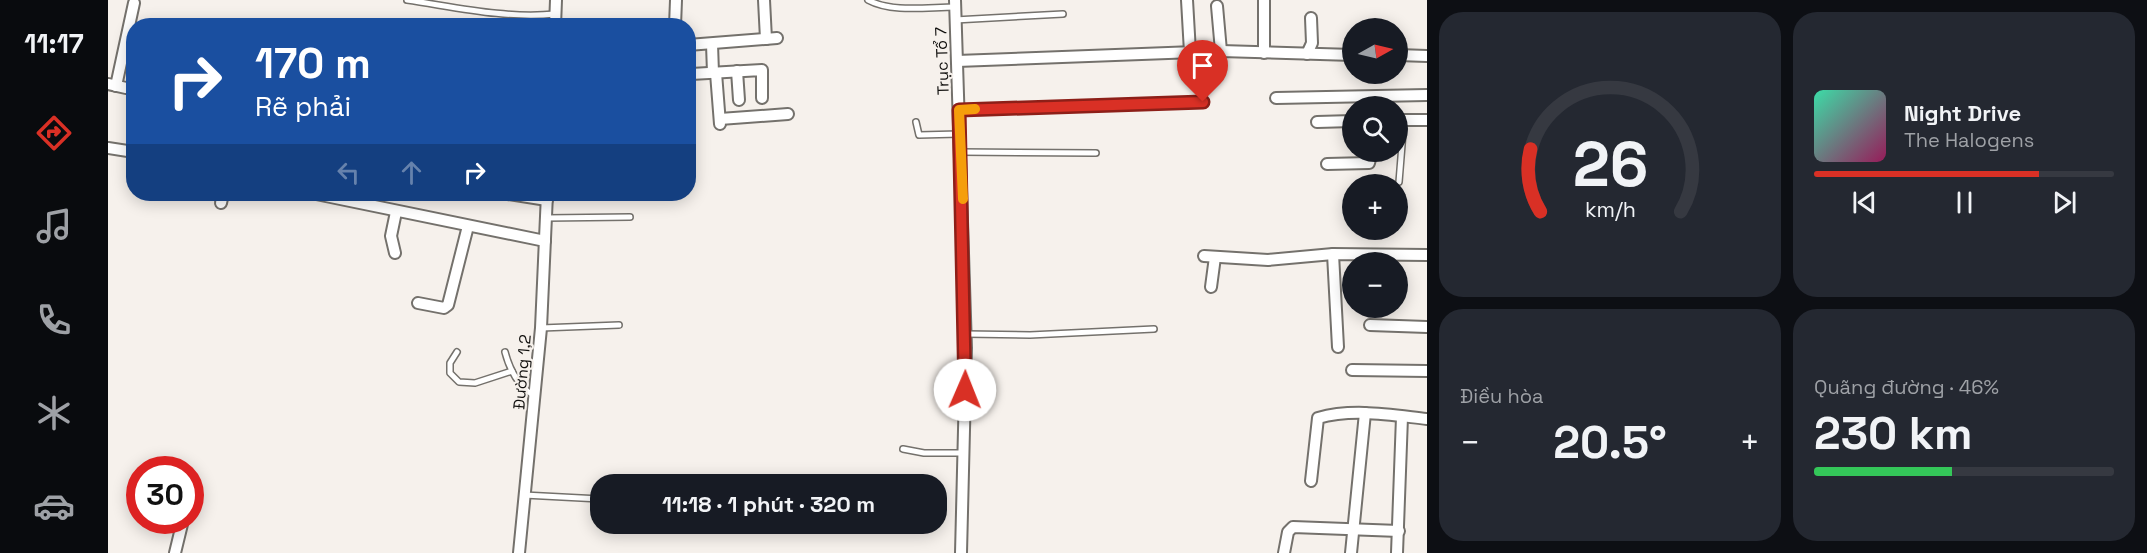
<!DOCTYPE html>
<html lang="vi">
<head>
<meta charset="utf-8">
<style>
	body { margin:0; font-family:"Space Grotesk",sans-serif; background:#242831; color:#f1f3f6; height:100vh; display:flex; flex-direction:column; font-size:22px; white-space:nowrap }
	* { box-sizing:border-box; margin:0 }
	p { font-size:20px; color:#9ea1a6 }
	.icon { flex:none; width:33px; height:33px; fill:none; stroke:currentColor; stroke-width:2; stroke-linecap:round; stroke-linejoin:round }
	.map { position:relative; flex:1; overflow:hidden }
	.details { display:flex; flex-direction:column; gap:12px; padding:12px; background:#0d0f14; width:720px }
	.details>* { flex:none }
	.guide { position:absolute; left:18px; top:18px; width:570px; height:183px; border-radius:24px; box-shadow:0 3px 15px #0003; background:#1a4fa0; color:#fff; overflow:hidden }
	.needle { width:39px; rotate:82deg }
	.buttons { position:absolute; left:1234px; top:18px; display:grid; gap:12px }
	.buttons a { display:grid; place-items:center; width:66px; height:66px; border-radius:50%; background:#171b24; box-shadow:0 3px 15px #0003; font-size:30px }
	.speed { position:absolute; left:18px; top:456px; display:flex; gap:12px; font-size:30px; font-weight:700; text-align:center }
	.speed>* { display:grid; place-content:center; width:78px; height:78px; border-radius:50%; background:#171b24; box-shadow:0 3px 15px #0003; line-height:1 }
	.speed .limit { border:9px solid #d22; background:#fff; color:#111 }
	.pin { position:absolute; display:grid; place-items:center; width:51px; height:51px; color:#fff; margin:-62px -26px; border-radius:50% 50% 50% 0; rotate:-45deg; box-shadow:0 0 6px #0007 }
	.pin .icon { rotate:45deg }
	.me { position:absolute; width:66px; margin:-33px; rotate:1deg; stroke-linejoin:round; filter:drop-shadow(0 0 4px #0008) }
	.turn { display:flex; align-items:center; gap:21px; height:126px; padding:0 30px; font-size:27px }
	.turn .icon { width:78px; height:78px; stroke-width:2.5 }
	.turn b { display:block; font-size:42px; line-height:51px }
	.lanes { display:flex; align-items:center; height:57px; padding:0 30px; background:#0003; justify-content:center; gap:30px; direction:ltr }
	.lanes .off { opacity:.35 }
	.big { font-size:45px; font-weight:600; line-height:1.1 }
	.details .card { flex:1; display:flex; flex-direction:column; justify-content:center; gap:9px; min-width:0; padding:0 21px; border-radius:24px; background:#242831 }
	.details .dial { align-items:center; gap:0 }
	.dial svg { height:156px; overflow:visible; fill:none; stroke:#363941; stroke-width:7; stroke-linecap:round; text-anchor:middle }
	.dial text { fill:#f1f3f6; stroke:none }
	.song { display:flex; align-items:center; gap:18px }
	.cover { width:72px; height:72px; border-radius:9px; background:linear-gradient(135deg,hsl(160 70% 55%),hsl(330 70% 35%)) }
	.played { height:6px; border-radius:3px; background:linear-gradient(90deg,#d93025 75%,#363941 75%) }
	.keys { display:flex; justify-content:space-around; direction:ltr }
	.heat { display:flex; justify-content:space-between; align-items:center; font-size:33px; direction:ltr }
	.charge { height:9px; border-radius:4px; background:linear-gradient(90deg,#34c759 46%,#363941 0) }
	.details .tiles { flex:1; display:grid; gap:12px; grid-template-columns:repeat(2,1fr) }
	.trip { position:absolute; left:482px; top:474px; width:357px; height:60px; border-radius:24px; background:#171b24; box-shadow:0 3px 15px #0003; font-weight:600; line-height:60px; text-align:center }
	main { display:flex; flex:1; min-height:0 }
	.tab-bar { display:flex; flex-direction:column; width:108px; justify-content:space-around; align-items:center; background:#090b0e; color:#9ea1a6 }
	.tab-bar .icon { width:42px; height:42px }
	.tab-bar .active { color:#d93025 }
	.tab-bar b { font-size:27px; color:#f1f3f6 }
	.map>svg:first-child { display:block }
	.lines { fill:none; stroke-linecap:round; stroke-linejoin:round }
	.service-casing { stroke:#74716c; stroke-width:8 }
	.minor-casing { stroke:#74716c; stroke-width:14 }
	.service { stroke:#fff; stroke-width:5 }
	.minor { stroke:#fff; stroke-width:10 }
	.route-casing { stroke:#8d1f18; stroke-width:15 }
	.route { stroke:#d93025; stroke-width:10 }
	.slow { stroke:#f59e0b; stroke-width:10 }
	.labels { text-anchor:middle; dominant-baseline:central; stroke-width:4.5; stroke-linejoin:round; paint-order:stroke }
	.street-label { font-size:16px; fill:#11100e; stroke:#f6f1ec }
</style>
</head>
<body>
<main>
<nav class="tab-bar">
<b>11:17</b>
<svg class="icon active" aria-label="directions" viewBox="0 0 24 24"><path d="M12 3l9 9-9 9-9-9zM9 14v-3h6M13 9l2 2-2 2"/></svg>
<svg class="icon" aria-label="music" viewBox="0 0 24 24"><path d="M9 18V5l10-2v13"/><circle cx="6" cy="18" r="3"/><circle cx="16" cy="16" r="3"/></svg>
<svg class="icon" aria-label="phone" viewBox="0 0 24 24"><path d="M5 4h4l2 5-3 2q2 4 5 5l2-3 5 2v4C11 20 4 13 5 4z"/></svg>
<svg class="icon" aria-label="climate" viewBox="0 0 24 24"><path d="M12 3v18M4 7l16 10M4 17L20 7"/></svg>
<svg class="icon" aria-label="car" viewBox="0 0 24 24"><path d="M5 17H2v-5l4-1 3-4h7l3 4 3 1v5h-3M9 17h6M6 11h13"/><circle cx="7" cy="17" r="2"/><circle cx="17" cy="17" r="2"/></svg>
</nav>
<div class="map">
<svg width="1319" height="553" viewBox="0 0 1319 553">
	<rect width="100%" height="100%" fill="#f6f1ec"/>
	<g class="lines">
		<g class="service-casing">
			<g id="service">
				<path d="M 299,0 C 347,7 398,19 447,14"/>
				<path d="M 760,0 C 784,13 820,7 847,7"/>
				<polyline points="847,20 955,14"/>
				<polyline points="851,110 1095,103"/>
				<polyline points="808,122 811,135 851,134"/>
				<polyline points="853,152 988,153"/>
				<polyline points="1291,182 1296,120"/>
				<polyline points="438,218 522,217"/>
				<polyline points="433,328 511,325"/>
				<polyline points="858,334 922,335 1046,329"/>
				<polyline points="349,352 342,363 342,373 351,382 367,383 404,371"/>
				<path d="M 397,352 C 402,371 410,386 426,396"/>
				<polyline points="795,449 816,453 856,453"/>
				<polyline points="416,495 492,499"/>
			</g>
		</g>
		<g class="minor-casing">
			<g id="minor">
				<polyline points="656,0 658,39"/>
				<polyline points="847,0 858,348 853,553"/>
				<polyline points="1079,0 1082,52"/>
				<polyline points="1109,6 1113,51"/>
				<polyline points="447,26 448,0"/>
				<polyline points="567,26 568,0"/>
				<polyline points="604,44 605,73"/>
				<polyline points="580,45 669,38"/>
				<polyline points="1156,53 1156,0"/>
				<polyline points="1199,54 1204,43 1203,18"/>
				<polyline points="1290,55 1319,56"/>
				<polyline points="849,61 1113,51 1245,55"/>
				<polyline points="629,71 631,100"/>
				<polyline points="608,73 612,124"/>
				<polyline points="583,74 654,70 654,98"/>
				<polyline points="0,84 18,88"/>
				<polyline points="8,86 26,3"/>
				<polyline points="1168,98 1319,95"/>
				<polyline points="612,119 680,114"/>
				<polyline points="1290,120 1319,120"/>
				<polyline points="1209,122 1245,121"/>
				<polyline points="0,148 26,152"/>
				<polyline points="1219,164 1261,163 1264,152"/>
				<polyline points="208,194 437,241"/>
				<polyline points="400,194 439,200"/>
				<polyline points="113,203 115,194"/>
				<polyline points="287,253 283,236 288,212"/>
				<polyline points="1225,254 1230,347"/>
				<polyline points="1096,256 1160,260 1225,254 1319,255"/>
				<polyline points="1103,287 1107,257"/>
				<polyline points="310,303 336,308 340,305 360,226"/>
				<polyline points="1262,325 1319,327"/>
				<polyline points="1244,370 1319,371"/>
				<path d="M 1203,481 L 1210,418 C 1245,408 1283,415 1319,419"/>
				<polyline points="67,553 75,520"/>
				<polyline points="411,553 433,328 439,194"/>
				<polyline points="1176,553 1180,532 1185,527 1291,531"/>
				<polyline points="1243,553 1257,413"/>
				<polyline points="1289,553 1294,417"/>
			</g>
		</g>
		<use href="#service" class="service"/>
		<use href="#minor" class="minor"/>
	</g>
	<g class="lines">
		<g class="route-casing">
			<polyline id="route" points="857,390 851,110 1095,102"/>
		</g>
		<use href="#route" class="route"/>
		<polyline class="slow" points="855,199 851,110 867,109"/>
	</g>
	<g class="labels">
		<g class="street-label">
			<text transform="translate(834 61) rotate(-92)">Trục Tổ 7</text>
			<text transform="translate(414 372) rotate(-85)">Đường 1,2</text>
		</g>
	</g>
</svg>
<div class="buttons">
<a><svg class="needle" viewBox="-14 -14 28 28"><path d="M0-13l5 13h-10z" fill="#e53935"/><path d="M0 13l5-13h-10z" fill="#9ea1a6"/></svg></a>
<a><svg class="icon" aria-label="search" viewBox="0 0 24 24"><circle cx="10" cy="10" r="6"/><path d="M15 15l6 6"/></svg></a>
<a>+</a>
<a>−</a>
</div>
<div class="speed"><div class="limit">30</div></div>
<div class="pin" style="left:1095px;top:102px;background:#d93025"><svg class="icon" aria-label="arrive" viewBox="0 0 24 24"><path d="M6 21V4h12l-3 4 3 4H6"/></svg></div>
<svg class="me" style="left:857px;top:390px" viewBox="-20 -20 40 40"><circle r="19" fill="#fff"/><path d="M0-13L10 11 0 6-10 11z" fill="#d93025"/></svg>
<div class="trip">11:18 · 1 phút · 320 m</div>
<div class="guide">
<div class="turn"><svg class="icon" aria-label="right" viewBox="0 0 24 24"><path d="M7 20v-9h11M14 6l5 5-5 5"/></svg><div><b>170 m</b>Rẽ phải</div></div>
<div class="lanes"><svg class="icon off" aria-label="left" viewBox="0 0 24 24"><path d="M17 20v-9H6M10 6l-5 5 5 5"/></svg><svg class="icon off" aria-label="ahead" viewBox="0 0 24 24"><path d="M12 20V5M6 11l6-6 6 6"/></svg><svg class="icon" aria-label="right" viewBox="0 0 24 24"><path d="M7 20v-9h11M14 6l5 5-5 5"/></svg></div>
</div>
</div>
<section class="details">
<div class="tiles">
<div class="card dial"><svg viewBox="0 0 100 80">
<path d="M14 69A42 42 0 1 1 86 69"/>
<path d="M14 69A42 42 0 0 1 9 37" stroke="#d93025"/>
<text x="50" y="56" font-size="32" font-weight="700">26</text>
<text x="50" y="72" font-size="11">km/h</text>
</svg></div>
<div class="card">
<div class="song"><i class="cover"></i><div><b>Night Drive</b><p>The Halogens</p></div></div>
<div class="played"></div>
<div class="keys"><svg class="icon" aria-label="previous" viewBox="0 0 24 24"><path d="M18 5L8 12l10 7zM5 5v14"/></svg><svg class="icon" aria-label="pause" viewBox="0 0 24 24"><path d="M8 5v14M16 5v14"/></svg><svg class="icon" aria-label="next" viewBox="0 0 24 24"><path d="M6 5l10 7-10 7zM19 5v14"/></svg></div>
</div>
<div class="card"><p>Điều hòa</p>
<div class="heat"><a>−</a><b class="big">20.5°</b><a>+</a></div>
</div>
<div class="card"><p>Quãng đường · 46%</p><b class="big">230 km</b><div class="charge"></div></div>
</div>
</section>
</main>
</body>
</html>
